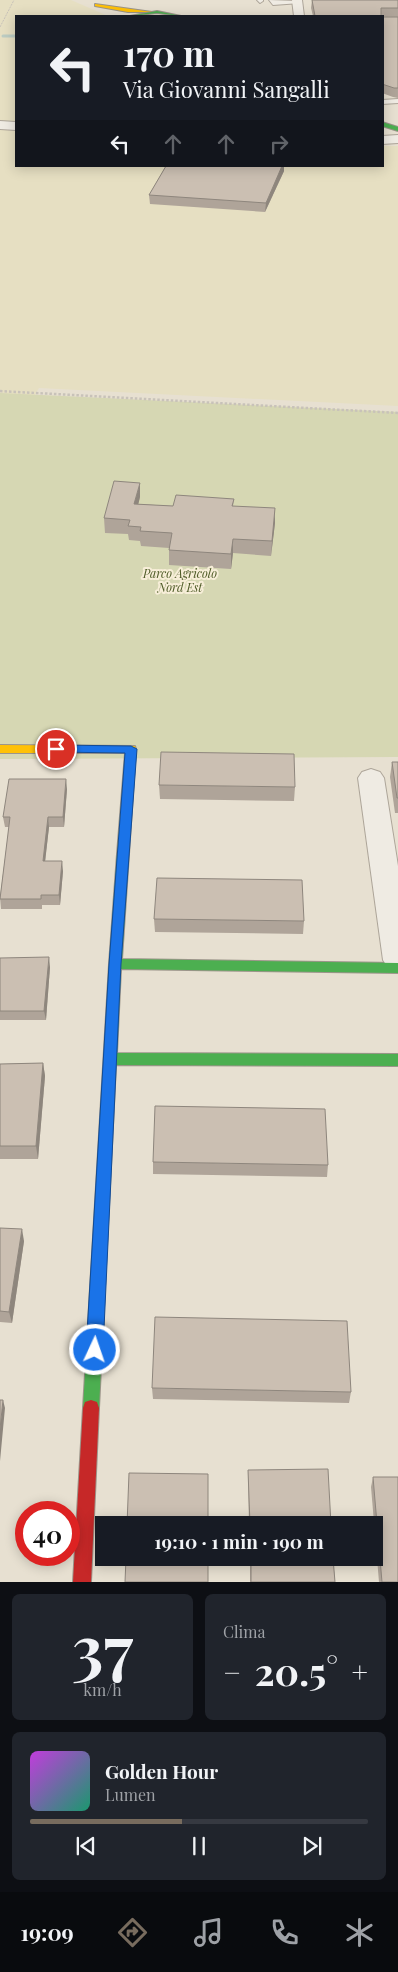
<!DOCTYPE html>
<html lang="it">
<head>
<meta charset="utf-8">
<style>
	body { margin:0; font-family:"Playfair Display",serif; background:#20242c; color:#f1f3f6; height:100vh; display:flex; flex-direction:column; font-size:19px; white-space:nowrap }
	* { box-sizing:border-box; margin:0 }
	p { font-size:16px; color:#9ea1a6 }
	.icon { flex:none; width:28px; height:28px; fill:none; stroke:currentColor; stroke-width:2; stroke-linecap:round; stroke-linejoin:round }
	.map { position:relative; height:1582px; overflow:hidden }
	.side { display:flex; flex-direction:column; gap:12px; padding:12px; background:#0d0f14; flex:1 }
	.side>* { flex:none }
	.top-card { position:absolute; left:15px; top:15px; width:369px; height:152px; border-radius:0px; box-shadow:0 2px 12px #0003; background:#171b24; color:#f1f3f6; overflow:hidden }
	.speed { position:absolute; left:15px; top:1501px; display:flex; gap:10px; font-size:25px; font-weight:700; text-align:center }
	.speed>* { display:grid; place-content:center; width:65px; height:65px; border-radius:50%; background:#171b24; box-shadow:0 2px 12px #0003; line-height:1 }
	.speed .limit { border:8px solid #d22; background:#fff; color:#111 }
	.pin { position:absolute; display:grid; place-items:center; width:42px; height:42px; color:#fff; margin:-21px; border:2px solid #fff; border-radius:50%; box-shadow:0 1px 5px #0007 }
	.me { position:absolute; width:55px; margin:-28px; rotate:3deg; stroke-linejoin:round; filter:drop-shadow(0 0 4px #0008) }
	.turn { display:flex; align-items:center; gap:18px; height:105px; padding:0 25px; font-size:22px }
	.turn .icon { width:65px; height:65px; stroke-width:2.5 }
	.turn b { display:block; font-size:35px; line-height:42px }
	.lanes { display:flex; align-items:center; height:48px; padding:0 25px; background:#0003; justify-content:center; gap:25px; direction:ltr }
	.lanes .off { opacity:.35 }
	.big { font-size:38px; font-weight:700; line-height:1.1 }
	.side .card { flex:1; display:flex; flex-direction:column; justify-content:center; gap:8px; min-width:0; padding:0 18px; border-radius:8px; background:#20242c }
	.side .dial { align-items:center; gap:0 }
	.dial b { font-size:65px; line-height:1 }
	.song { display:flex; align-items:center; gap:15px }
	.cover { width:60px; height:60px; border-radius:8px; background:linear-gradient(135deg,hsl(290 70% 55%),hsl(160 70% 35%)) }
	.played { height:5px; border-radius:2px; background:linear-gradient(90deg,#786c5e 45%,#363941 45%) }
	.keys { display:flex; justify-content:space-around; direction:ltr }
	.heat { display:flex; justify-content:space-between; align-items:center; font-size:28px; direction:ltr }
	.side .tiles { flex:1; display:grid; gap:12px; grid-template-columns:1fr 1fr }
	.card:last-child { grid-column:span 2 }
	.trip { position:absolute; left:95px; top:1516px; width:288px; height:50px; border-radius:0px; background:#171b24; box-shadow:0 2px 12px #0003; font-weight:700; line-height:50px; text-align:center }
	.tab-bar { display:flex; height:80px; justify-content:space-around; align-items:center; background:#090b0e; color:#9ea1a6 }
	.tab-bar .icon { width:35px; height:35px }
	.tab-bar .current { color:#786c5e }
	.tab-bar b { font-size:22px; color:#f1f3f6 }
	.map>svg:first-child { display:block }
	.farmland { fill:#e6dfc2 }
	.green { fill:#d6d7b3 }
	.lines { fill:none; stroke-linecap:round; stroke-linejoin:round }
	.stream { stroke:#bcccc2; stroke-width:3 }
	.lane-casing { stroke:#ada599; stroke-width:2 }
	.street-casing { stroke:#ada599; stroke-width:2 }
	.fast-casing { stroke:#9c958a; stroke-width:2 }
	.slow-casing { stroke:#9c958a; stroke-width:2 }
	.jam-casing { stroke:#9c958a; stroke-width:2 }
	.path-far1 { stroke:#c8c2b9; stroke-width:1; stroke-dasharray:2 1; stroke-linecap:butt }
	.path { stroke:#c8c2b9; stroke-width:2.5; stroke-dasharray:2.5 2; stroke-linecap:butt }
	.lane { fill:#efebe3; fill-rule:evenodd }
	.street { fill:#efebe3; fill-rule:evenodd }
	.fast { fill:#4caf50; fill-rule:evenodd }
	.slow { fill:#ffc107; fill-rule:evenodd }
	.jam { fill:#c62828; fill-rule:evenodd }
	.wall { fill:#afa499 }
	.shaded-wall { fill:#8e867d }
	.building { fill:#cbbfb2; stroke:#8e867d }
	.route { fill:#1a73e8; stroke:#114b97 }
	.labels { text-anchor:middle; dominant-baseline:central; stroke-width:4; stroke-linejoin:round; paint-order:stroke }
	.park-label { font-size:12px; font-style:italic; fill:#4d5a26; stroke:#f7eed8 }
</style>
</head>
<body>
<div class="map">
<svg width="398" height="1582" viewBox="0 0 398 1582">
	<rect width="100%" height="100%" fill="#e7e0d1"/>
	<g class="farmland">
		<polygon points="0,0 71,0 108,16 16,16 16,124 0,123"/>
		<polygon points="0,127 16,128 16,166 382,166 383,146 398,146 398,406 39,388 0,452"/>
	</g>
	<polygon class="green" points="0,393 398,412 398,757 0,759"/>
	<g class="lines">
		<polyline class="stream" points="3,36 16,36"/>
		<g class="lane-casing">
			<g id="lane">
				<polygon points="257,0 263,0 263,1 260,3"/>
				<polygon points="269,0 297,1 300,3 273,5"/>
				<polygon points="398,99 398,103 382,104 382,100"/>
			</g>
		</g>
		<g class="street-casing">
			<g id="street">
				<polygon points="292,0 302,0 304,16 294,16"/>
				<polygon points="0,121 16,122 16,130 0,129"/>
				<polygon points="398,135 398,143 382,144 382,136"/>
				<polygon points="371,769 380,772 384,778 398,866 398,972 388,968 383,960 358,778 362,772"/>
			</g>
		</g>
		<g class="fast-casing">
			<g id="fast">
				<polygon points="157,11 181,16 157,13 130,16"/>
				<polygon points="382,122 398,127 398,131 382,126"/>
				<polygon points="123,850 127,851 129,854 122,959 398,963 398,973 121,969 117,1053 398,1054 398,1066 116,1065 99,1408 97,1414 91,1416 85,1414 83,1408 109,964 117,854 119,851"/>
			</g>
		</g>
		<g class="slow-casing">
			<g id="slow">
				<polygon points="95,4 152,12 128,12 95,6"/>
				<polygon points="0,745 135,746 136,749 129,854 127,857 119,857 117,854 125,753 0,753"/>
			</g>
		</g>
		<g class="jam-casing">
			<polygon id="jam" points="91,1400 97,1402 99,1408 91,1582 73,1582 83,1408 85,1402"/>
		</g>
		<polyline class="path-far1" points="0,27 14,0"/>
		<polyline class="path" points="0,391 398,413"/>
		<use href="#lane" class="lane"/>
		<use href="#street" class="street"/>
		<use href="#fast" class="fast"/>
		<use href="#slow" class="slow"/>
		<use href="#jam" class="jam"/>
	</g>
	<g class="wall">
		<polygon points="312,0 398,0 398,17 313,16 311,8"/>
		<polygon points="382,17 398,17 398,98 393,97 382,93"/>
		<polygon points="166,166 284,166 284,171 265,212 150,204 149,195"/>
		<polygon points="140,497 138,504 173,506 234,499 233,506 275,523 271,556 233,553 231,569 169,565 169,548 141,546 140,541 129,540 128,534 105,533 104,518"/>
		<polygon points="392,762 398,762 398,813 395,813 390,777"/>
		<polygon points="159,785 295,787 294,801 160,799"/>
		<polygon points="67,789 64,827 49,827 45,861 63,871 60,905 42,905 42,909 1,909 0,897 9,827 5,827 3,817"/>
		<polygon points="154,919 304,921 303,934 155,932"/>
		<polygon points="0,958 50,967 46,1020 0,1020"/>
		<polygon points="43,1063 45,1076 38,1159 0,1159 0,1064"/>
		<polygon points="153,1162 328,1165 327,1177 153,1174"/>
		<polygon points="0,1228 24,1241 12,1323 0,1322"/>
		<polygon points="152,1388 351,1392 349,1403 153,1399"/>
		<polygon points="248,1470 331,1525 249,1525 248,1480"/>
		<polygon points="373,1477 398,1582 379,1582 371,1487"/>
		<polygon points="250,1558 333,1558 335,1582 250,1582"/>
	</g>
	<g class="shaded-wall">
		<polygon points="282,166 284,166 284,171 265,212 266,203"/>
		<polygon points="140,483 140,497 135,518 134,504"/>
		<polygon points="275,508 275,523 271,556 272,541"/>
		<polygon points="233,539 233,553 231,569 231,554"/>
		<polygon points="66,779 67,789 64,827 63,817"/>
		<polygon points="48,817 49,827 44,871 43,861"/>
		<polygon points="62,861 63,871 60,905 59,895"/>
		<polygon points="49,957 50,967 46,1020 44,1011"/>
		<polygon points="43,1063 45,1076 38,1159 36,1146"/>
		<polygon points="22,1229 24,1241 12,1323 9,1312"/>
		<polygon points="3,1400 5,1408 0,1461 0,1429"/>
	</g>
	<g class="building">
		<polygon points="312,0 398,0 398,8 381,8 381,16 315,16"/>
		<polygon points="382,17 398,17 398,88 394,88 382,84"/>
		<polygon points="166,166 282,166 266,203 149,195"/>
		<polygon points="114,481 140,483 134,504 173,506 176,495 234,499 232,506 275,508 272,541 233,539 231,554 169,550 172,533 140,531 141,527 128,526 130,520 104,518"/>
		<polygon points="161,752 294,754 295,787 159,785"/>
		<polygon points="392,762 398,762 398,798 397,798"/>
		<polygon points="9,779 66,779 63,817 48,817 43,861 62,861 59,895 41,895 41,899 0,899 10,817 3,817"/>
		<polygon points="157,878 302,880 304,921 154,919"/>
		<polygon points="49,957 44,1011 0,1011 0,958"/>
		<polygon points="43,1063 36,1146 0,1146 0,1064"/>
		<polygon points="155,1106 325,1109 328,1165 153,1162"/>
		<polygon points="0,1228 22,1229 9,1312 0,1311"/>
		<polygon points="155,1317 347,1321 351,1392 152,1388"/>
		<polygon points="0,1400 3,1400 0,1429"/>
		<polygon points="328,1469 331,1525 250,1525 248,1470"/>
		<polygon points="129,1473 208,1474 208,1525 127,1525"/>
		<polygon points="373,1477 398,1477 398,1582 382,1582"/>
		<polygon points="126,1558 208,1558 208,1582 125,1582"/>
		<polygon points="251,1558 333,1558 335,1582 251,1582"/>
	</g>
	<polygon class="route" points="56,745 131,746 137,749 121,964 103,1350 100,1355 95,1358 89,1355 86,1350 109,964 125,753 52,752 51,749 52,747"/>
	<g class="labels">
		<g class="park-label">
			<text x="180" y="573">Parco Agricolo<tspan x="180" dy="14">Nord Est</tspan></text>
		</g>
	</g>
</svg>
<div class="speed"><div class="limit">40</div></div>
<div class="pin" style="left:56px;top:749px;background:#d93025"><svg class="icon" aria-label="arrive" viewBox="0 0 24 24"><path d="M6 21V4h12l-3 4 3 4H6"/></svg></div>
<svg class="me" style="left:95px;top:1350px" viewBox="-20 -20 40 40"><circle r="17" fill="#1a73e8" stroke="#fff" stroke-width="3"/><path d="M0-11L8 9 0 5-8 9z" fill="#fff"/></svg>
<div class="trip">19:10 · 1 min · 190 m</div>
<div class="top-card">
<div class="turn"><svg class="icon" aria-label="left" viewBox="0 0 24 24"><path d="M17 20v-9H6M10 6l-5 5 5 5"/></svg><div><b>170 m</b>Via Giovanni Sangalli</div></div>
<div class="lanes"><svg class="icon" aria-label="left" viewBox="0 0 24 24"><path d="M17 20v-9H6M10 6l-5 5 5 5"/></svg><svg class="icon off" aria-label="ahead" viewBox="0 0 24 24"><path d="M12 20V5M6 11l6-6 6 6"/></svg><svg class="icon off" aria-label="ahead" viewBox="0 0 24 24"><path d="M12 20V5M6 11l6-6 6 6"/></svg><svg class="icon off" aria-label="right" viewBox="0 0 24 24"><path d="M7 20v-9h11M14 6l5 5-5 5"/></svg></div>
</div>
</div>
<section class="side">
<div class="tiles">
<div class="card dial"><b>37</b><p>km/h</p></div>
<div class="card"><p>Clima</p>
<div class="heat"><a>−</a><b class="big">20.5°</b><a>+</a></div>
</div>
<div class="card">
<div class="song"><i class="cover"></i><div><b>Golden Hour</b><p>Lumen</p></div></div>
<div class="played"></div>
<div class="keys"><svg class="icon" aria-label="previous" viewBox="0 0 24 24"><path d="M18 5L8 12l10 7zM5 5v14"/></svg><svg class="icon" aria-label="pause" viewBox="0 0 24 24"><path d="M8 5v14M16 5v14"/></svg><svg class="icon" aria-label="next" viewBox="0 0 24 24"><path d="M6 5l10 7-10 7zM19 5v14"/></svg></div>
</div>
</div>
</section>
<nav class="tab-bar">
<b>19:09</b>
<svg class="icon current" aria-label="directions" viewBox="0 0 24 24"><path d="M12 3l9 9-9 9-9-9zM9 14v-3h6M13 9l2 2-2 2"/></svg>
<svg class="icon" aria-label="music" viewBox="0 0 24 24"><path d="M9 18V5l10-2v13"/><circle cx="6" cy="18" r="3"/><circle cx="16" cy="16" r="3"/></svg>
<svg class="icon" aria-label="phone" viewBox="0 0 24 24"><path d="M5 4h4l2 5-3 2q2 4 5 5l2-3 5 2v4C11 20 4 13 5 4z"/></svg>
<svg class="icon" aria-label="climate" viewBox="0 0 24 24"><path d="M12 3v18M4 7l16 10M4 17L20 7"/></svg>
</nav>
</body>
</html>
